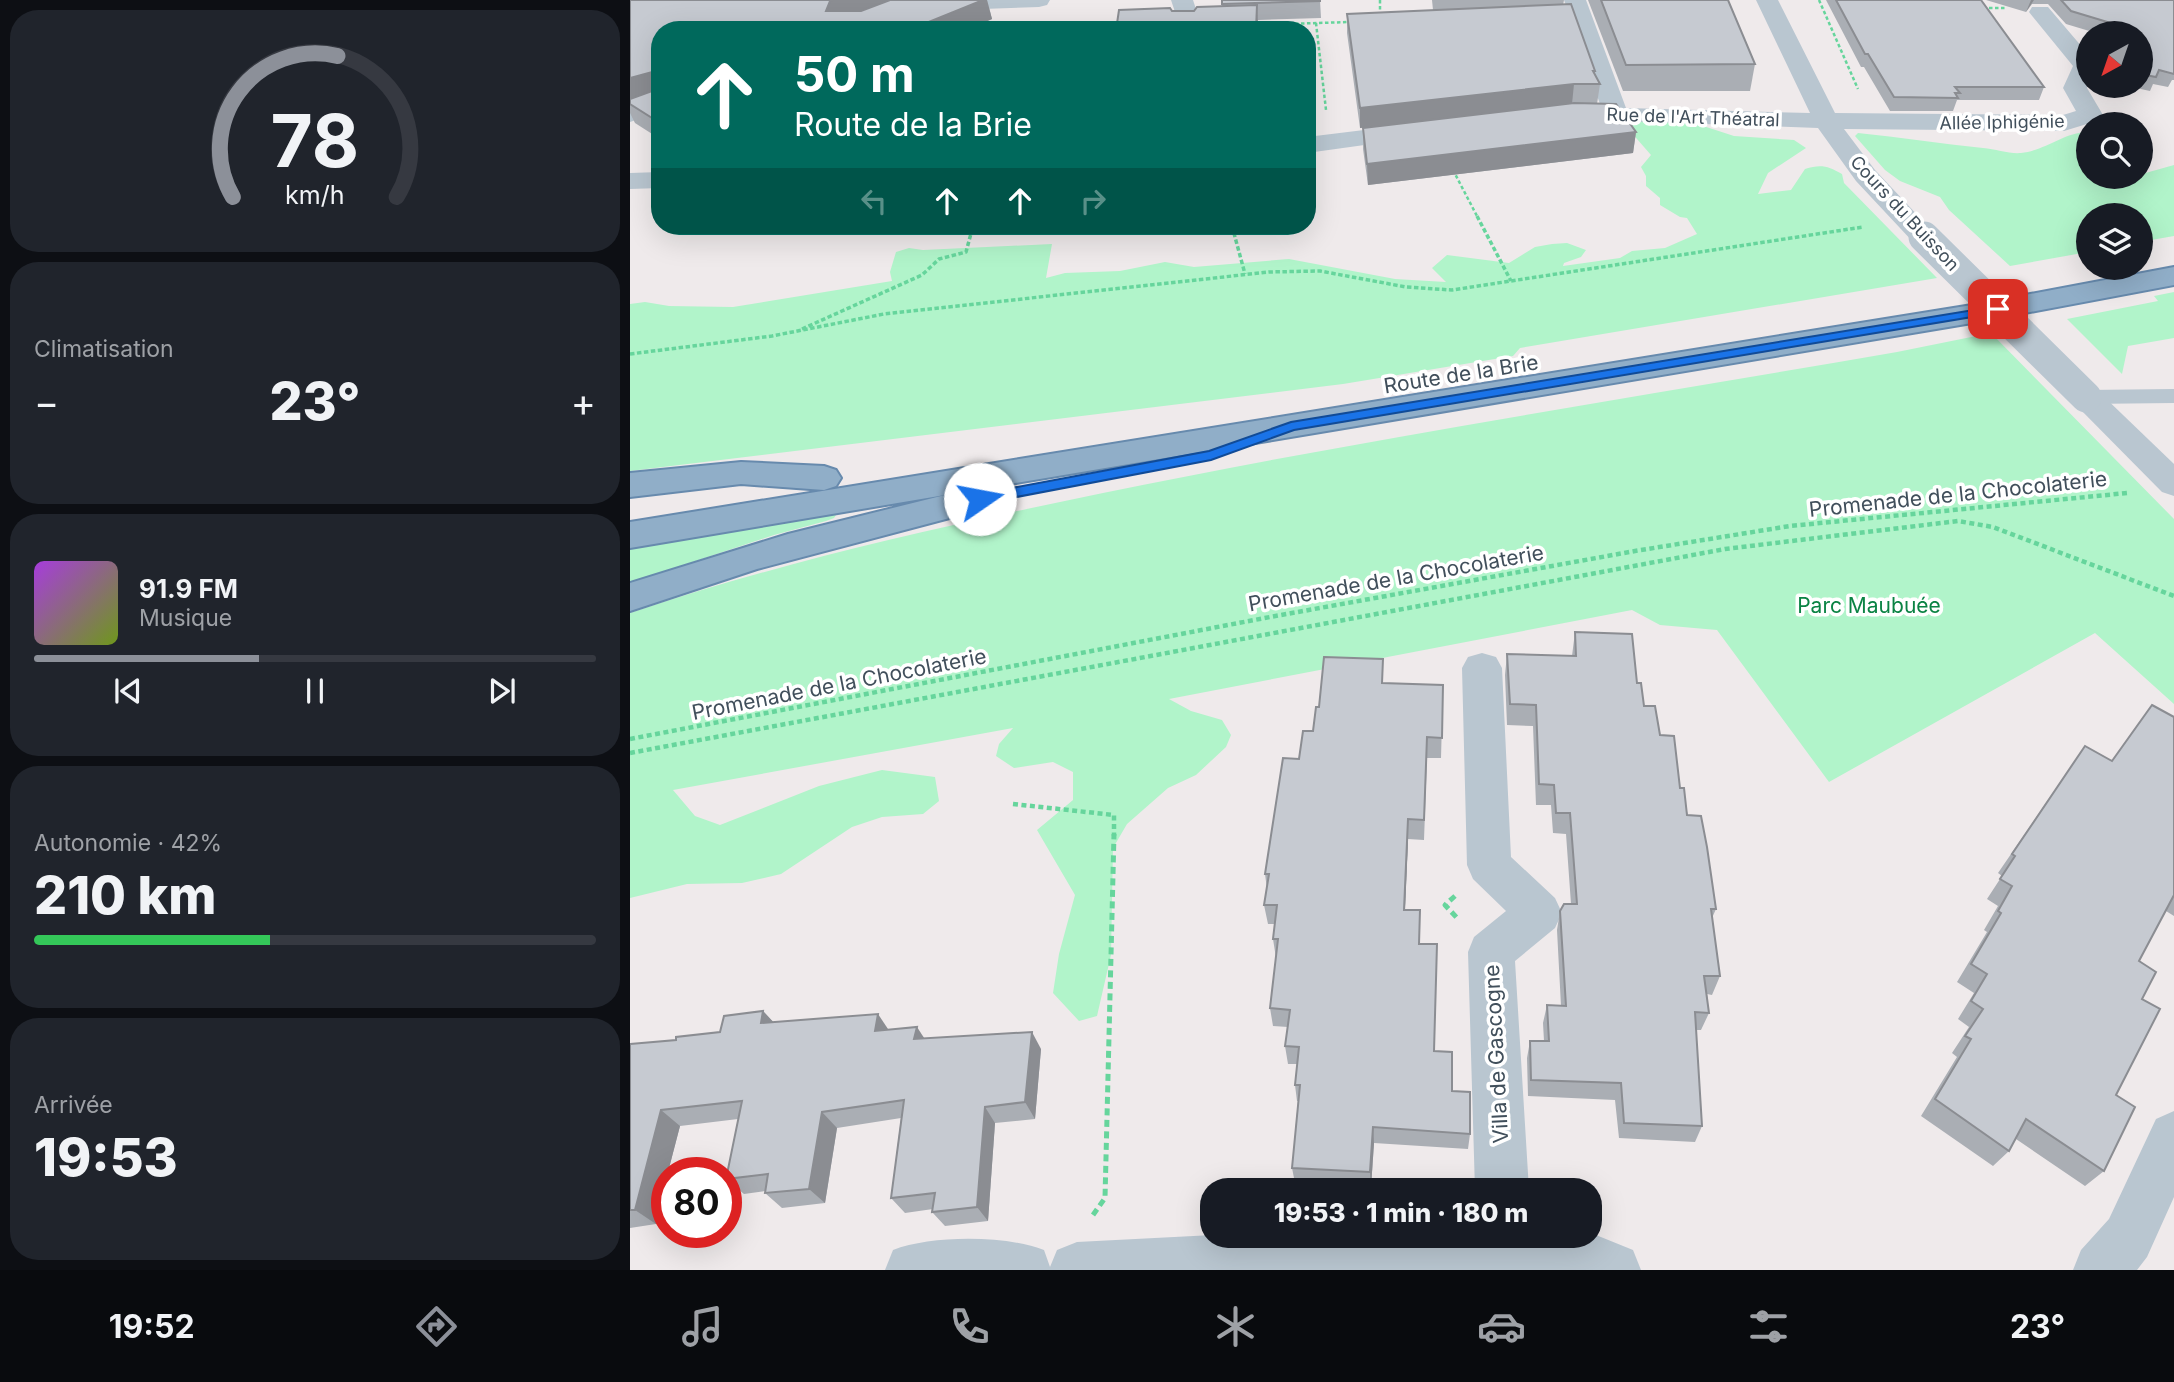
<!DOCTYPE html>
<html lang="fr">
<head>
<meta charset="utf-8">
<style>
	body { margin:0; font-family:Inter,sans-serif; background:#20242c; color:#f1f3f6; height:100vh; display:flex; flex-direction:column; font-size:26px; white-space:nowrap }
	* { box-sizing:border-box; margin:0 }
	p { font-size:23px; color:#9ea1a6 }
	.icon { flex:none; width:38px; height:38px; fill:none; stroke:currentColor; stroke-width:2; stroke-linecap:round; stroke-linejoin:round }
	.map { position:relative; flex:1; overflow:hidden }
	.drawer { display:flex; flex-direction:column; gap:10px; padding:10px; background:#0d0f14; width:630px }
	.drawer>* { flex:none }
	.hud { position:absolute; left:21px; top:21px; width:665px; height:214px; border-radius:28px; box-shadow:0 7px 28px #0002; background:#00695c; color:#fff; overflow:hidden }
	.needle { width:46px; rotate:220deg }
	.tools { position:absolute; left:1446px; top:21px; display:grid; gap:14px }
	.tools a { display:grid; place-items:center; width:77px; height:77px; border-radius:50%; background:#171b24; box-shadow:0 7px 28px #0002; font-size:35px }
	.speed { position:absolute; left:21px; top:1157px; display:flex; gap:14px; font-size:35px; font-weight:700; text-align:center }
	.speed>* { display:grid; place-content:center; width:91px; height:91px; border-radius:50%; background:#171b24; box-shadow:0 7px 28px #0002; line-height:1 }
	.speed .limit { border:10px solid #d22; background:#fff; color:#111 }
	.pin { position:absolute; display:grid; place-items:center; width:60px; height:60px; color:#fff; margin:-30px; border-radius:14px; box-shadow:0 4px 10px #0006 }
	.me { position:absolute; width:77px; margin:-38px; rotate:78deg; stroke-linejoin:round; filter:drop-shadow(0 0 5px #0008) }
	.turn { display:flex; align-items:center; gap:24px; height:147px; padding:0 28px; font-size:32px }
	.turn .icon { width:91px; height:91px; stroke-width:2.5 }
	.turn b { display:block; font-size:49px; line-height:60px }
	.lanes { display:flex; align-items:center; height:66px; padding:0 28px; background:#0003; justify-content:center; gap:35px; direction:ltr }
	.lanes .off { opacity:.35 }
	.big { font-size:52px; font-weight:800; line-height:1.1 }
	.drawer .tile { flex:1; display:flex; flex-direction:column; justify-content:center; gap:10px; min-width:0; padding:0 24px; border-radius:28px; background:#20242c }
	.drawer .dial { align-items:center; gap:0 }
	.dial svg { height:182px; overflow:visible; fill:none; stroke:#363941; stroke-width:7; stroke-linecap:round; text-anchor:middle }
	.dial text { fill:#f1f3f6; stroke:none }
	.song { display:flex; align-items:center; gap:21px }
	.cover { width:84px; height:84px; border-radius:10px; background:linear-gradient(135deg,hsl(280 70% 55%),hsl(80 70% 35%)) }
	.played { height:7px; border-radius:4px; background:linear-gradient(90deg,#8c9099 40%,#363941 40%) }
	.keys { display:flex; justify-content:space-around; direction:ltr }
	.heat { display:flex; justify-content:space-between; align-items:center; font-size:38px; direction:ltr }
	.charge { height:10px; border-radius:5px; background:linear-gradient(90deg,#34c759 42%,#363941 0) }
	.trip { position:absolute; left:570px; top:1178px; width:402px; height:70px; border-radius:28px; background:#171b24; box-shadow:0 7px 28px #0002; font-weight:800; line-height:70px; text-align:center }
	.menu { display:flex; height:112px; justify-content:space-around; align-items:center; background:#090b0e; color:#9ea1a6 }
	.menu .icon { width:49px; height:49px }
	.menu .current { color:#8c9099 }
	.menu b { font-size:32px; color:#f1f3f6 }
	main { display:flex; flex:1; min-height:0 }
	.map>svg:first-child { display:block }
	.green { fill:#b1f4ca }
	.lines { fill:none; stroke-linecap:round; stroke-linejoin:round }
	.trunk-casing { stroke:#678aad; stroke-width:4 }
	.path-far3 { stroke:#66d59c; stroke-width:2.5; stroke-dasharray:3.5 2.5; stroke-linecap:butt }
	.path-far2 { stroke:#66d59c; stroke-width:3.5; stroke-dasharray:4.5 2.5; stroke-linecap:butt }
	.path-far1 { stroke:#66d59c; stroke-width:4.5; stroke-dasharray:5 3.5; stroke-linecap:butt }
	.path { stroke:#66d59c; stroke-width:5; stroke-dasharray:7 4.5; stroke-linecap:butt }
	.service { fill:#b9c6d0; fill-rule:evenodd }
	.pedestrian { fill:#b9c6d0; fill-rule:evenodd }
	.minor { fill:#b9c6d0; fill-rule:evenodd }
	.trunk { fill:#90aec8; fill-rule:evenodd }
	.minor-bridge { stroke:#b9c6d0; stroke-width:31 }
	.wall { fill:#aaaeb4 }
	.shaded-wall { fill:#8b8d92 }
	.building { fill:#c6cad1; stroke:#8b8d92; stroke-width:2 }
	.route { fill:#1a73e8; stroke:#114b97; stroke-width:2 }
	.labels { text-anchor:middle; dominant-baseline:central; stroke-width:7; stroke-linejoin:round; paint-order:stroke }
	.far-street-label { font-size:18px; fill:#414f5b; stroke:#fff }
	.street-label { font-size:21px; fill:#414f5b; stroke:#fff }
	.park-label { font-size:21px; fill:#0b8344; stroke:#fff }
</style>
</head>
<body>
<main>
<section class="drawer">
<div class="tile dial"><svg viewBox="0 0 100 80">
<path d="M14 69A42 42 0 1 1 86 69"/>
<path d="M14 69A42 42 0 0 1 60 7" stroke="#8c9099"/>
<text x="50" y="56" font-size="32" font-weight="700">78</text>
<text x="50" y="72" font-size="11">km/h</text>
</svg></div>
<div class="tile"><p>Climatisation</p>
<div class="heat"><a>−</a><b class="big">23°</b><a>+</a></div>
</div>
<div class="tile">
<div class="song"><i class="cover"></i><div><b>91.9 FM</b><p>Musique</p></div></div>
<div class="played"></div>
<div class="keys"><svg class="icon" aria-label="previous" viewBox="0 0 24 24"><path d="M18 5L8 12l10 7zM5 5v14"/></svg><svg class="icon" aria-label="pause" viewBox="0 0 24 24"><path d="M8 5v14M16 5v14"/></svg><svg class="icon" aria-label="next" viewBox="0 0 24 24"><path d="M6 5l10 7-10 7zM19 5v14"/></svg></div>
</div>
<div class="tile"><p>Autonomie · 42%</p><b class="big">210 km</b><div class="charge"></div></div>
<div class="tile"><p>Arrivée</p><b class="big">19:53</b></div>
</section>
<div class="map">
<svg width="1544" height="1270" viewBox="0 0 1544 1270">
	<rect width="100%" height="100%" fill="#efeaeb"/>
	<g class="green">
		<path d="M 1004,121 L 1061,122 L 1104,136 L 1164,140 L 1176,148 L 1138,173 L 1128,194 L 1161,190 L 1175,169 C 1191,164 1198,166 1212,174 L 1214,183 L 1307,278 L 890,348 L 883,356 L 713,384 L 0,471 L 0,304 L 15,302 L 39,306 L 103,307 L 262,281 L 260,272 L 266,252 L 279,248 L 293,250 L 422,244 L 416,278 L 435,273 L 490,271 L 535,262 L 564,267 L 659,259 L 765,279 L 816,282 L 802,268 L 817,255 L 879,263 L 905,247 L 922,244 L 937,243 L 956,250 L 951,257 L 934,263 L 933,266 L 990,258 L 1002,251 L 1035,248 L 1067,234 L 1057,218 L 1050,217 L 1030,205 L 1030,198 L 1016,186 L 1016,176 L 1011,167 L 1021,155 L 993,123 Z"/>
		<path d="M 1458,132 L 1458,177 L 1510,177 L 1510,152 L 1517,156 L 1512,174 L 1544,165 L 1544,236 L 1510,242 L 1510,215 L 1458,215 L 1458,252 L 1380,266 L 1319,210 L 1310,197 L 1270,181 L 1255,170 L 1225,136 L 1228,133 C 1270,137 1311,144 1353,148 C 1366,149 1379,154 1391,153 C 1417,150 1432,133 1458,132 Z"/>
		<polygon points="1544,292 1544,338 1498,346 1492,374 1437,319 1528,301 1524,296"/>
		<path d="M 1361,333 L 1544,519 L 1544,704 L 1465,633 L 1199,782 L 1087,630 L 1030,625 L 1002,610 L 539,699 L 561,711 L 592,720 L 601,735 L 596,747 L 566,775 L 538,788 L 497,824 L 483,848 L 481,955 L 467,1016 L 449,1021 L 423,993 L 429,954 L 445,895 L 407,830 L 443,800 L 443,772 L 423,762 L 384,768 L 366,756 L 369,744 L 383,728 L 43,790 L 65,816 L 90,825 L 189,786 L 252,770 L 305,777 L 309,801 L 293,814 L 252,817 L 222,827 L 151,874 L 112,883 L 57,884 L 0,898 L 0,613 C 155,561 313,526 473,493 C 736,439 1002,398 1267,352 Z"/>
		<polygon points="208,512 204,518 196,521 144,535 0,583 0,544"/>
	</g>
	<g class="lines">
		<g class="trunk-casing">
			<g id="trunk">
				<polygon points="1544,267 1544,285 1342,323 320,494 331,497 337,506 331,515 127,569 0,611 0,583 158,534 315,495 0,548 0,522 1342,305"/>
				<polygon points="111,462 194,466 206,470 211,478 206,486 194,490 111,484 0,497 0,473"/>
			</g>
		</g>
		<g class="path-far3">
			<polyline points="750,0 750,15"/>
			<polyline points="1189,0 1228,89"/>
			<polyline points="1353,8 1376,8"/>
			<polyline points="686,23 696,110"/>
			<polyline points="623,25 720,22"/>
			<polyline points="823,170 848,218"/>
		</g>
		<g class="path-far2">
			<polyline points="847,216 881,281"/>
			<polyline points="602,226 615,274"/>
			<polyline points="172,329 292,275 309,259 336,252 343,226"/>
			<polyline points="0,354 142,336 254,314 639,272 690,271 776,287 822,290 1233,227"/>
		</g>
		<g class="path-far1">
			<polyline points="0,739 640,617 1005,551 1160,526 1497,493"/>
			<polyline points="0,753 1095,549 1328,521 1363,527 1544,596"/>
			<polyline points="383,804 484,815 484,836"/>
		</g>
		<g class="path">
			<polyline points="825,896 815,905 829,920"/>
			<polyline points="463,1215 475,1198 484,834"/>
		</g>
		<polygon class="service" points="1544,389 1544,403 1456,404 1448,402 1444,397 1448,392 1456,390"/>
		<polygon class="pedestrian" points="287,0 420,0 417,5 409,7 295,11 287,9 284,4"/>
		<g class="minor">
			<polygon points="541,0 563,0 568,15 567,30 545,30 546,15"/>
			<polygon points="934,0 956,0 996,108 1180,113 1126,0 1148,0 1205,113 1433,115 1446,111 1433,88 1443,66 1399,12 1402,7 1418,7 1458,54 1457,88 1473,115 1470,120 1434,131 1214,129 1245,170 1308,237 1304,243 1294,245 1284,243 1226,181 1188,128 931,119 928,114 931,109 971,107 941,21 892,23 884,21 881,16 884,11 937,8"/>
			<polygon points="30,96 30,112 0,122 0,106"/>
			<polygon points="783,124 792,127 796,132 792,137 677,153 677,137"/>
			<polygon points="30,172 30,188 0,189 0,173"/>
			<polygon points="1456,387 1467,390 1544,464 1544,496 1532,492 1445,404 1440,397 1445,390"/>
			<polygon points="852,653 866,657 872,668 881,857 925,898 932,913 925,928 885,961 899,1190 845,1190 838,952 844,937 876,911 843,879 837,865 832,668 838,657"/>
			<polygon points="1544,1111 1544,1197 1517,1257 1507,1270 1443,1270 1451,1250 1479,1219 1526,1119"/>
			<path d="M 961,1233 L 1003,1250 L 1011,1270 L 255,1270 L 263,1250 C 301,1235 376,1235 414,1250 L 420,1267 L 427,1250 L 447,1242 L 583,1235 L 961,1236 Z"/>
		</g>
		<use href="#trunk" class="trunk"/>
		<polyline class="minor-bridge" points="1294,237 1456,397"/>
	</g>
	<g class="wall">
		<polygon points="0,0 357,0 362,19 337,30 30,30 30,139 5,123 0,113"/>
		<polygon points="592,0 690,0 691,18 628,20 628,30 486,30 542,11 564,11 592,6"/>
		<polygon points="802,0 934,0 933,5 965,71 965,75 970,84 967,104 1006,132 1003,153 738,185 733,149 733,128 776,123 730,128 717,33 717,14 803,10"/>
		<polygon points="958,0 1098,0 1125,64 1120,91 993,91"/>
		<polygon points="1196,0 1351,0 1414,87 1409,100 1327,100 1323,111 1260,111 1234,67 1231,67"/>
		<polygon points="1356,0 1544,0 1544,80 1542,80 1538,87 1523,84 1520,91 1497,86 1510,86 1510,33 1466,33 1436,24 1418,4 1402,4 1396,12"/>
		<polygon points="241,226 283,226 241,227"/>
		<polygon points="945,632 1007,683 1014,706 1030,735 1050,788 1086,909 1082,918 1090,976 1082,995 1077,994 1079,1013 1071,1030 1066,1030 1072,1126 1065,1142 989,1138 985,1100 898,1096 897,1058 900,1041 914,1041 913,1023 917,1005 931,1006 927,930 930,911 941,904 936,834 923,833 921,805 906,805 903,726 877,725 875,675 877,654 942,656"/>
		<polygon points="754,683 813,685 811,758 797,758 794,840 778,839 775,910 789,944 804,1051 840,1134 838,1149 744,1143 741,1187 665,1183 662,1168 668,1101 667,1101 665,1085 667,1064 658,1064 655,1046 658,1027 643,1026 640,1008 646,958 643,939 645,924 638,924 634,905 637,889 635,874 669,759 683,731 689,707"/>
		<polygon points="1544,717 1544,916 1536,911 1509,961 1512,999 1486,1095 1474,1171 1455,1186 1386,1139 1379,1151 1363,1166 1291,1116 1327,1057 1322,1053 1339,1027 1328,1019 1344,993 1327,982 1357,932 1354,930 1368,906 1357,899 1372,876 1368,873 1455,746 1482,761"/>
		<polygon points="133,1011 143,1022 259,1030 294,1038 411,1049 405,1119 365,1123 358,1221 315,1226 302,1212 303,1209 275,1213 261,1198 271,1118 207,1128 195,1203 152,1208 135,1193 135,1191 114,1194 96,1179 108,1119 50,1126 38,1172 37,1172 37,1179 26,1224 0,1228 0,1044 46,1040 90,1032"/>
	</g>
	<g class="shaded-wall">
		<polygon points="203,0 265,0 207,23 196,11 200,1"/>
		<polygon points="353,0 357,0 362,19 337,30 279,30"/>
		<polygon points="1401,0 1404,0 1396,12"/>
		<polygon points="627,5 628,30 626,30"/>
		<polygon points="22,72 30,90 0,103 0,78"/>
		<polygon points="944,84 942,104 730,128 730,108"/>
		<polygon points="1006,132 1003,153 738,185 737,164"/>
		<polygon points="778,819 778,839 774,929 774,910"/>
		<polygon points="133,1011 149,1028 131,1023"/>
		<polygon points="248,1014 260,1032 245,1031"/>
		<polygon points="287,1027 298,1044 284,1039"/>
		<polygon points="402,1032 411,1049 405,1119 395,1102"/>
		<polygon points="355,1107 365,1123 358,1221 347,1207"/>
		<polygon points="31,1110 50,1126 38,1172 37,1172 37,1179 26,1224 5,1210"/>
		<polygon points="192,1112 207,1128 195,1203 179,1189"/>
		<polygon points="743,1127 744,1143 741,1187 740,1172"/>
	</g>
	<g class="building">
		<polygon points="0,0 203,0 200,1 196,11 231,11 260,0 353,0 279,30 30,30 30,123 0,104 0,99 22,91 22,72 0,78"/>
		<polygon points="592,0 690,0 690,1 592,4"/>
		<polygon points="971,0 1098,0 1125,64 996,65"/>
		<polygon points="1206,0 1351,0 1414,87 1325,87 1330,93 1325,93 1328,98 1264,97 1238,54 1235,54"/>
		<polygon points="1431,0 1544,0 1544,74 1529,70 1526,77 1510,74 1510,33 1487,33 1491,26 1441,11"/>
		<polygon points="941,4 965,71 963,71 970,84 944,84 730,108 717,14"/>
		<polygon points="627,5 626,30 486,30 489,10 540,8 542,11 564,11 567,7"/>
		<polygon points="944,103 986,104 1006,132 737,164 733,128"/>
		<polygon points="945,632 1002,634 1007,683 1011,683 1014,706 1025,706 1030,735 1044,736 1050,788 1054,788 1057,815 1071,816 1077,847 1086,909 1081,909 1090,976 1074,976 1079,1013 1065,1012 1072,1126 994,1123 991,1083 901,1080 900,1041 919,1041 917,1005 936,1006 930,911 934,904 947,904 940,813 926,813 924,785 909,784 906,705 880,704 877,654 946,656"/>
		<polygon points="694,657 753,659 752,683 813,685 812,738 797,737 794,820 778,819 774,910 790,910 789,944 807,944 804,1051 822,1052 822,1091 840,1092 840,1134 743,1127 740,1172 662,1168 670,1085 665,1085 669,1047 655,1046 660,1010 640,1008 648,939 643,939 647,905 634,905 639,874 635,874 653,758 669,759 673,731 683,731 686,707 689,707"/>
		<polygon points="1522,705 1544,717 1544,895 1509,961 1526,972 1512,999 1530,1009 1486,1095 1505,1107 1474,1171 1396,1119 1379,1151 1305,1099 1341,1039 1335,1036 1353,1009 1341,1001 1357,974 1341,964 1371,913 1368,911 1382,886 1370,879 1385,856 1382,854 1455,746 1482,761"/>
		<polygon points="133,1011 131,1023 248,1014 245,1031 287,1027 284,1039 402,1032 395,1102 355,1107 347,1207 302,1212 305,1193 261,1198 274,1100 192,1112 179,1189 135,1193 138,1174 96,1179 112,1101 31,1110 5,1210 0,1210 0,1044 46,1040 46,1037 90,1032 94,1016"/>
	</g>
	<polygon class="route" points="1368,306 1374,309 1372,312 664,430 581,460 350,504 342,499 350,494 579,451 661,422"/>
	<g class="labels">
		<g class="far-street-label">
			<text transform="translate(1063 117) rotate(2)">Rue de l'Art Théatral</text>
			<text transform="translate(1372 122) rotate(-1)">Allée Iphigénie</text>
			<text transform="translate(1275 213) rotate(47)">Cours du Buisson</text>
		</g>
		<g class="street-label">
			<text transform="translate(831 374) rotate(-9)">Route de la Brie</text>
			<text transform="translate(1328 494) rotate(-6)">Promenade de la Chocolaterie</text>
			<text transform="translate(766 578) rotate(-10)">Promenade de la Chocolaterie</text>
			<text transform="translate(209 684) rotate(-11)">Promenade de la Chocolaterie</text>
			<text transform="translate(866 1054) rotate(-93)">Villa de Gascogne</text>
		</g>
		<g class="park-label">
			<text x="1239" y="605">Parc Maubuée</text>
		</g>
	</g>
</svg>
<div class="tools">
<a><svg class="needle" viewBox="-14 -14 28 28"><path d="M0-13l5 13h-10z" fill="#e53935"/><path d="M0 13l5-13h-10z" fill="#9ea1a6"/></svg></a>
<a><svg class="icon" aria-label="search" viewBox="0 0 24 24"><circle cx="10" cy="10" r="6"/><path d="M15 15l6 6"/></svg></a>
<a><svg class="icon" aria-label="layers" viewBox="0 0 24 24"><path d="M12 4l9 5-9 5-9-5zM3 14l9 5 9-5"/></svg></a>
</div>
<div class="speed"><div class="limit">80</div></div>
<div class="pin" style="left:1368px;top:309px;background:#d93025"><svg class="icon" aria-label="arrive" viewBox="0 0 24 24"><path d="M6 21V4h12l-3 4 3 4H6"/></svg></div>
<svg class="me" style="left:350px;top:499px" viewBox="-20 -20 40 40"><circle r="19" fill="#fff"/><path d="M0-13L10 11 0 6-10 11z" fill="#1a73e8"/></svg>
<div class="trip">19:53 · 1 min · 180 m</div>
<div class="hud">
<div class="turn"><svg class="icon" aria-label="ahead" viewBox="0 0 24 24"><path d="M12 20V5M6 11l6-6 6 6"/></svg><div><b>50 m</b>Route de la Brie</div></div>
<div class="lanes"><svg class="icon off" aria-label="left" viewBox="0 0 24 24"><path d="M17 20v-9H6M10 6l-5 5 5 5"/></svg><svg class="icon" aria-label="ahead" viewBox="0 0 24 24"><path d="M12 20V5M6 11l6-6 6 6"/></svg><svg class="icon" aria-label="ahead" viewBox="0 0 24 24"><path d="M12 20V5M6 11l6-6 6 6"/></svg><svg class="icon off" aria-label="right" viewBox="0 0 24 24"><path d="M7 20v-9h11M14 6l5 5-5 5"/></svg></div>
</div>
</div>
</main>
<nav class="menu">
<b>19:52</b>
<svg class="icon current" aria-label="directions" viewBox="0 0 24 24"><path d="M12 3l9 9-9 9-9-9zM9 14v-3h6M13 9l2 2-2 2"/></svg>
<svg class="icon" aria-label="music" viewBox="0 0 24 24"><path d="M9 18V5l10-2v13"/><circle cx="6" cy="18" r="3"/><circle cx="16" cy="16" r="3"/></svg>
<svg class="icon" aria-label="phone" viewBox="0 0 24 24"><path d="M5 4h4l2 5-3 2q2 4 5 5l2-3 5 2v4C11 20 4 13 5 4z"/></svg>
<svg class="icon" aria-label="climate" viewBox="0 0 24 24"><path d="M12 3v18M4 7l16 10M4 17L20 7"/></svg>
<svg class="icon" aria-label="car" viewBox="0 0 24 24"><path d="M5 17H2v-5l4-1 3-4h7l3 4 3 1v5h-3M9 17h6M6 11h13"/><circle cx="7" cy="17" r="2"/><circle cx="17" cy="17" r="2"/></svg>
<svg class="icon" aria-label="filters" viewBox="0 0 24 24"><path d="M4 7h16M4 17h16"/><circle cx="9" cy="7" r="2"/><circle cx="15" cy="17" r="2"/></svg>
<b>23°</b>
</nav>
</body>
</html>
